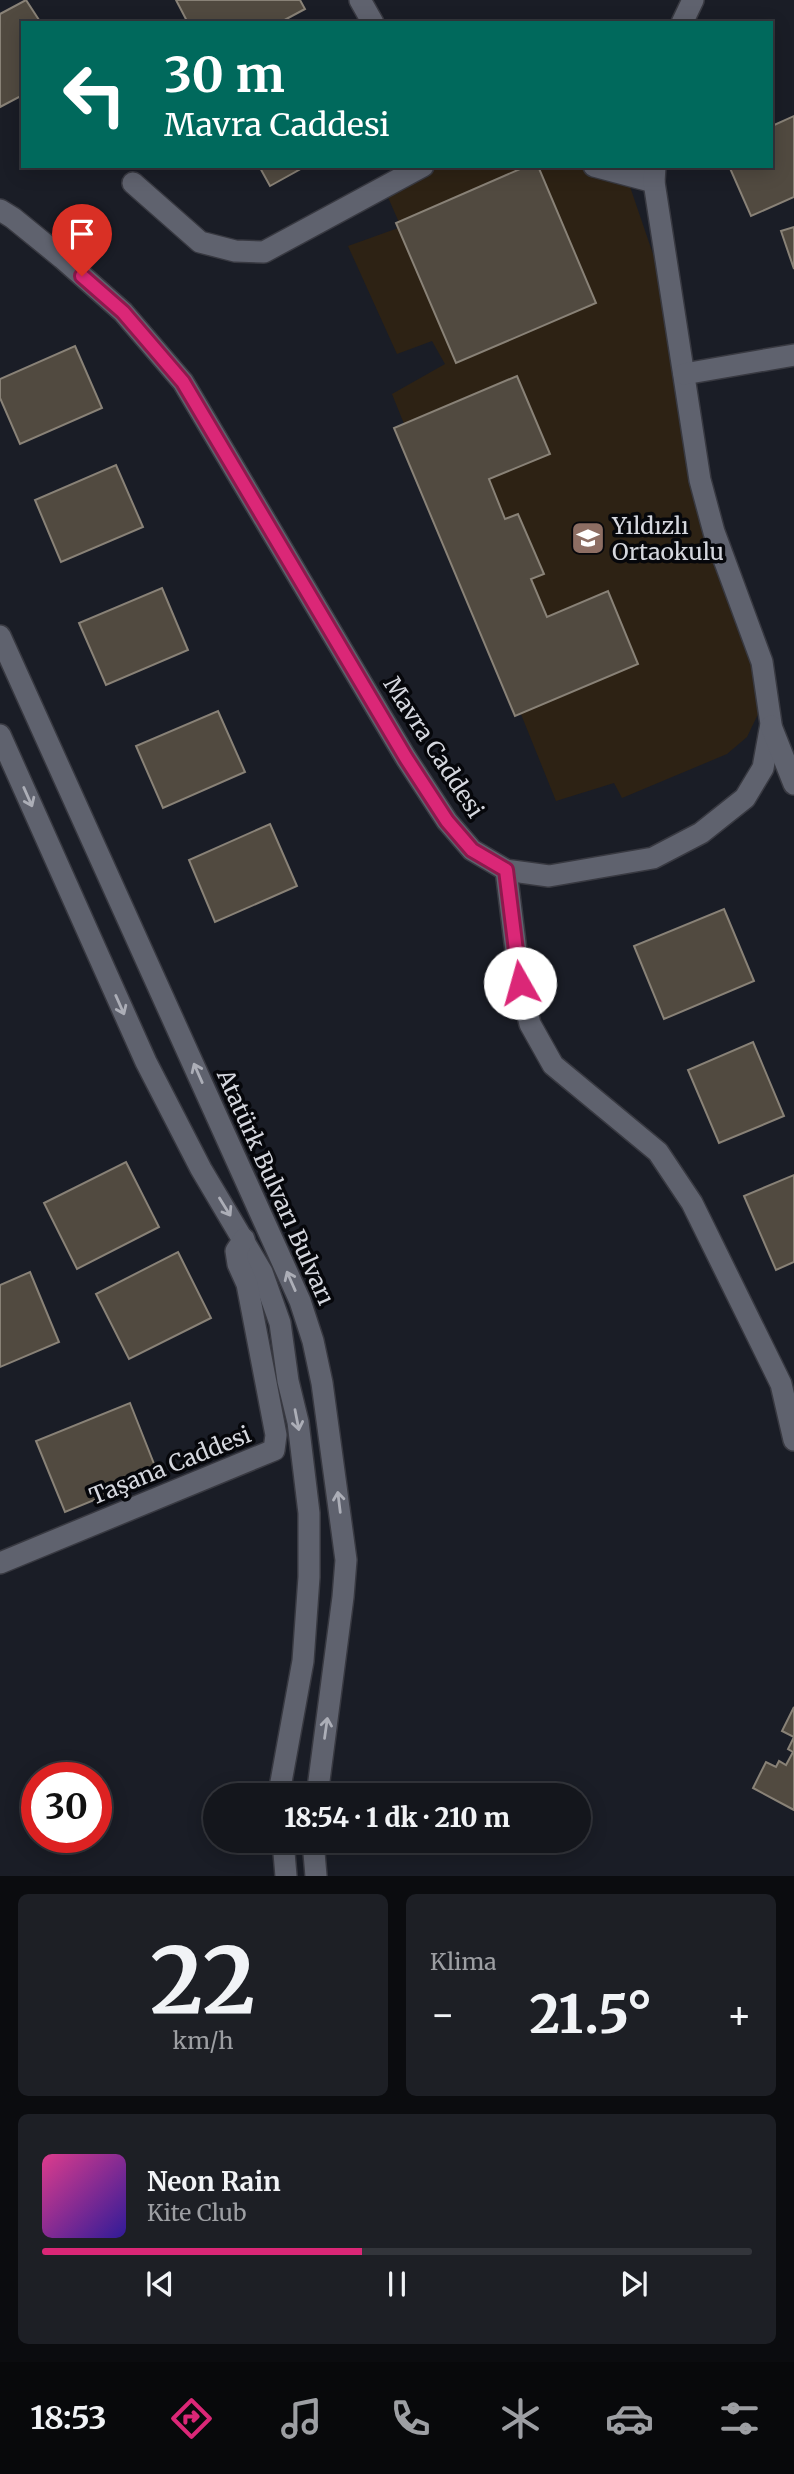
<!DOCTYPE html>
<html lang="tr">
<head>
<meta charset="utf-8">
<style>
	body { margin:0; font-family:Merriweather,serif; background:#1d1f25; color:#f1f3f6; height:100vh; display:flex; flex-direction:column; font-size:26px; white-space:nowrap }
	* { box-sizing:border-box; margin:0 }
	p { font-size:23px; color:#9d9fa3 }
	.icon { flex:none; width:38px; height:38px; fill:none; stroke:currentColor; stroke-width:2; stroke-linecap:round; stroke-linejoin:round }
	.map { position:relative; height:1876px; overflow:hidden }
	.details { display:flex; flex-direction:column; gap:18px; padding:18px; background:#0b0c0f; flex:1 }
	.details>* { flex:none }
	.hud { position:absolute; left:21px; top:21px; width:752px; height:147px; border-radius:0px; box-shadow:0 4px 18px #0003,0 0 0 2px #33353b; background:#00695c; color:#fff; overflow:hidden }
	.speed { position:absolute; left:21px; top:1762px; display:flex; gap:14px; font-size:35px; font-weight:700; text-align:center }
	.speed>* { display:grid; place-content:center; width:91px; height:91px; border-radius:50%; background:#14161c; box-shadow:0 4px 18px #0003,0 0 0 2px #33353b; line-height:1 }
	.speed .limit { border:10px solid #d22; background:#fff; color:#111 }
	.pin { position:absolute; display:grid; place-items:center; width:60px; height:60px; color:#fff; margin:-72px -30px; border-radius:50% 50% 50% 0; rotate:-45deg; box-shadow:0 0 7px #0007 }
	.pin .icon { rotate:45deg }
	.me { position:absolute; width:77px; margin:-38px; rotate:353deg; stroke-linejoin:round; filter:drop-shadow(0 0 5px #0008) }
	.turn { display:flex; align-items:center; gap:24px; height:147px; padding:0 28px; font-size:32px }
	.turn .icon { width:91px; height:91px; stroke-width:2.5 }
	.turn b { display:block; font-size:49px; line-height:60px }
	.big { font-size:52px; font-weight:800; line-height:1.1 }
	.details .tile { flex:1; display:flex; flex-direction:column; justify-content:center; gap:10px; min-width:0; padding:0 24px; border-radius:10px; background:#1d1f25 }
	.details .dial { align-items:center; gap:0 }
	.dial b { font-size:91px; line-height:1 }
	.song { display:flex; align-items:center; gap:21px }
	.cover { width:84px; height:84px; border-radius:10px; background:linear-gradient(135deg,hsl(330 70% 55%),hsl(250 70% 35%)) }
	.played { height:7px; border-radius:4px; background:linear-gradient(90deg,#db2777 45%,#33353b 45%) }
	.keys { display:flex; justify-content:space-around; direction:ltr }
	.heat { display:flex; justify-content:space-between; align-items:center; font-size:38px; direction:ltr }
	.details .tiles { flex:1; display:grid; gap:18px; grid-template-columns:1fr 1fr }
	.tile:last-child { grid-column:span 2 }
	.trip { position:absolute; left:203px; top:1783px; width:388px; height:70px; border-radius:35px; background:#14161c; box-shadow:0 4px 18px #0003,0 0 0 2px #33353b; font-weight:800; line-height:70px; text-align:center }
	.tab-bar { display:flex; height:112px; justify-content:space-around; align-items:center; background:#08090b; color:#9d9fa3 }
	.tab-bar .icon { width:49px; height:49px }
	.tab-bar .selected { color:#db2777 }
	.tab-bar b { font-size:32px; color:#f1f3f6 }
	.map>svg:first-child { display:block }
	.education { fill:#2d2214 }
	.building { fill:#514a40; stroke:#898277; stroke-width:2 }
	.lines { fill:none; stroke-linecap:round; stroke-linejoin:round }
	.street-casing { stroke:#383941; stroke-width:24 }
	.secondary-casing { stroke:#383941; stroke-width:24 }
	.street { stroke:#5f626e; stroke-width:21 }
	.secondary { stroke:#5f626e; stroke-width:21 }
	.oneway { stroke:#acaeb7 }
	.route-casing { stroke:#8e194d; stroke-width:18 }
	.route { stroke:#db2777; stroke-width:12 }
	.labels { text-anchor:middle; dominant-baseline:central; stroke-width:7; stroke-linejoin:round; paint-order:stroke }
	.poi-label { font-size:23px; fill:#d5d7de; stroke:#06070b; text-anchor:start }
	.street-label { font-size:23px; fill:#d5d7de; stroke:#06070b }
</style>
</head>
<body>
<div class="map">
<svg width="794" height="1876" viewBox="0 0 794 1876">
	<rect width="100%" height="100%" fill="#1a1d26"/>
	<polygon class="education" points="441,166 620,166 624,169 685,348 676,381 773,683 747,737 727,754 622,798 614,783 556,801 392,394 445,364 432,341 397,354 348,246 401,227 387,195"/>
	<g class="building">
		<polygon points="26,0 41,23 23,23 23,95 0,107 0,14"/>
		<polygon points="176,0 300,0 305,9 279,23 188,23"/>
		<polygon points="794,116 794,197 751,216 729,166 772,166 772,126"/>
		<polygon points="259,166 306,166 270,186"/>
		<polygon points="527,166 538,166 596,303 456,363 396,223"/>
		<polygon points="794,227 794,269 781,231"/>
		<polygon points="75,346 102,408 20,444 0,398 0,379"/>
		<polygon points="517,376 550,454 489,479 505,519 518,514 544,574 531,579 547,617 608,591 638,664 515,716 394,428"/>
		<polygon points="116,465 143,527 61,562 35,500"/>
		<polygon points="162,588 188,650 106,685 79,623"/>
		<polygon points="218,711 245,772 163,808 136,746"/>
		<polygon points="270,824 297,886 215,922 189,860"/>
		<polygon points="724,909 754,981 664,1019 634,946"/>
		<polygon points="753,1042 784,1116 719,1143 688,1070"/>
		<polygon points="126,1162 159,1227 77,1269 44,1203"/>
		<polygon points="794,1175 794,1262 776,1270 744,1196"/>
		<polygon points="178,1252 211,1318 129,1359 96,1294"/>
		<polygon points="30,1272 59,1342 0,1367 0,1285"/>
		<polygon points="130,1403 158,1474 65,1512 36,1441"/>
		<polygon points="794,1707 794,1810 753,1788 766,1762 776,1767 779,1761 786,1765 793,1752 788,1749 794,1737 782,1731"/>
	</g>
	<g class="lines">
		<g class="street-casing">
			<g id="street">
				<polyline points="360,0 373,23"/>
				<polyline points="682,23 693,0"/>
				<polyline points="594,166 654,182"/>
				<polyline points="133,183 200,242 235,251 264,252 423,166"/>
				<polyline points="0,210 13,218 62,258 123,312 183,382 406,758 447,821 472,850 506,870 549,876 653,858 701,833 745,798 763,768 771,724 762,662 714,532 700,480 654,182 655,166"/>
				<polyline points="684,374 794,355"/>
				<polyline points="771,726 794,784"/>
				<polyline points="506,870 520,983 530,1024 553,1065 658,1152 692,1203 781,1384 794,1440"/>
			</g>
		</g>
		<g class="secondary-casing">
			<g id="secondary">
				<polyline points="0,636 300,1301 313,1341 322,1383 346,1560 343,1597 317,1796"/>
				<polyline points="0,735 146,1062 201,1169 262,1272 280,1323 288,1381 298,1422 309,1513 309,1577 303,1661 281,1782 281,1796"/>
				<polyline points="0,1563 274,1450 276,1435 247,1284 238,1264 236,1251 244,1239"/>
				<polyline points="283,1841 286,1876"/>
				<polyline points="313,1841 316,1876"/>
			</g>
		</g>
		<use href="#street" class="street"/>
		<use href="#secondary" class="secondary"/>
	</g>
	<defs><path id="oneway-shaft" d="M-6 0H5M1.5-3L5.5 0L1.5 3" fill="none" stroke-width="1.6" stroke-linecap="round" stroke-linejoin="round" transform="scale(1.75)"/></defs>
	<g class="oneway">
		<use href="#oneway-shaft" transform="translate(28 797) rotate(66)"/>
		<use href="#oneway-shaft" transform="translate(120 1005) rotate(66)"/>
		<use href="#oneway-shaft" transform="translate(198 1073) rotate(-114)"/>
		<use href="#oneway-shaft" transform="translate(225 1207) rotate(58)"/>
		<use href="#oneway-shaft" transform="translate(291 1281) rotate(-114)"/>
		<use href="#oneway-shaft" transform="translate(297 1420) rotate(79)"/>
		<use href="#oneway-shaft" transform="translate(339 1502) rotate(-97)"/>
		<use href="#oneway-shaft" transform="translate(326 1728) rotate(-82)"/>
	</g>
	<g class="lines">
		<g class="route-casing">
			<polyline id="route" points="82,276 123,312 183,382 406,758 447,821 472,850 506,870 520,983"/>
		</g>
		<use href="#route" class="route"/>
	</g>
	<defs>
		<g id="school-square" transform="scale(1.75)"><rect x="-9" y="-9" width="18" height="18" rx="4" fill="#8d6e63" stroke="#06070b"/><path d="M0-5L7-2L0 1L-7-2ZM-4 1L0 2.5L4 1V4Q0 6-4 4Z" fill="#fff"/></g>
	</defs>
	<g fill-rule="evenodd">
		<use href="#school-square" x="588" y="538"/>
	</g>
	<g class="labels">
		<g class="poi-label">
			<text x="612" y="525">Yıldızlı<tspan x="612" dy="26">Ortaokulu</tspan></text>
		</g>
		<g class="street-label">
			<text transform="translate(434 747) rotate(57)">Mavra Caddesi</text>
			<text transform="translate(276 1187) rotate(66)">Atatürk Bulvarı Bulvarı</text>
			<text transform="translate(170 1465) rotate(-22)">Taşana Caddesi</text>
		</g>
	</g>
</svg>
<div class="speed"><div class="limit">30</div></div>
<div class="pin" style="left:82px;top:276px;background:#d93025"><svg class="icon" aria-label="arrive" viewBox="0 0 24 24"><path d="M6 21V4h12l-3 4 3 4H6"/></svg></div>
<svg class="me" style="left:520px;top:983px" viewBox="-20 -20 40 40"><circle r="19" fill="#fff"/><path d="M0-13L10 11 0 6-10 11z" fill="#db2777"/></svg>
<div class="trip">18:54 · 1 dk · 210 m</div>
<div class="hud">
<div class="turn"><svg class="icon" aria-label="left" viewBox="0 0 24 24"><path d="M17 20v-9H6M10 6l-5 5 5 5"/></svg><div><b>30 m</b>Mavra Caddesi</div></div>
</div>
</div>
<section class="details">
<div class="tiles">
<div class="tile dial"><b>22</b><p>km/h</p></div>
<div class="tile"><p>Klima</p>
<div class="heat"><a>−</a><b class="big">21.5°</b><a>+</a></div>
</div>
<div class="tile">
<div class="song"><i class="cover"></i><div><b>Neon Rain</b><p>Kite Club</p></div></div>
<div class="played"></div>
<div class="keys"><svg class="icon" aria-label="previous" viewBox="0 0 24 24"><path d="M18 5L8 12l10 7zM5 5v14"/></svg><svg class="icon" aria-label="pause" viewBox="0 0 24 24"><path d="M8 5v14M16 5v14"/></svg><svg class="icon" aria-label="next" viewBox="0 0 24 24"><path d="M6 5l10 7-10 7zM19 5v14"/></svg></div>
</div>
</div>
</section>
<nav class="tab-bar">
<b>18:53</b>
<svg class="icon selected" aria-label="directions" viewBox="0 0 24 24"><path d="M12 3l9 9-9 9-9-9zM9 14v-3h6M13 9l2 2-2 2"/></svg>
<svg class="icon" aria-label="music" viewBox="0 0 24 24"><path d="M9 18V5l10-2v13"/><circle cx="6" cy="18" r="3"/><circle cx="16" cy="16" r="3"/></svg>
<svg class="icon" aria-label="phone" viewBox="0 0 24 24"><path d="M5 4h4l2 5-3 2q2 4 5 5l2-3 5 2v4C11 20 4 13 5 4z"/></svg>
<svg class="icon" aria-label="climate" viewBox="0 0 24 24"><path d="M12 3v18M4 7l16 10M4 17L20 7"/></svg>
<svg class="icon" aria-label="car" viewBox="0 0 24 24"><path d="M5 17H2v-5l4-1 3-4h7l3 4 3 1v5h-3M9 17h6M6 11h13"/><circle cx="7" cy="17" r="2"/><circle cx="17" cy="17" r="2"/></svg>
<svg class="icon" aria-label="filters" viewBox="0 0 24 24"><path d="M4 7h16M4 17h16"/><circle cx="9" cy="7" r="2"/><circle cx="15" cy="17" r="2"/></svg>
</nav>
</body>
</html>
